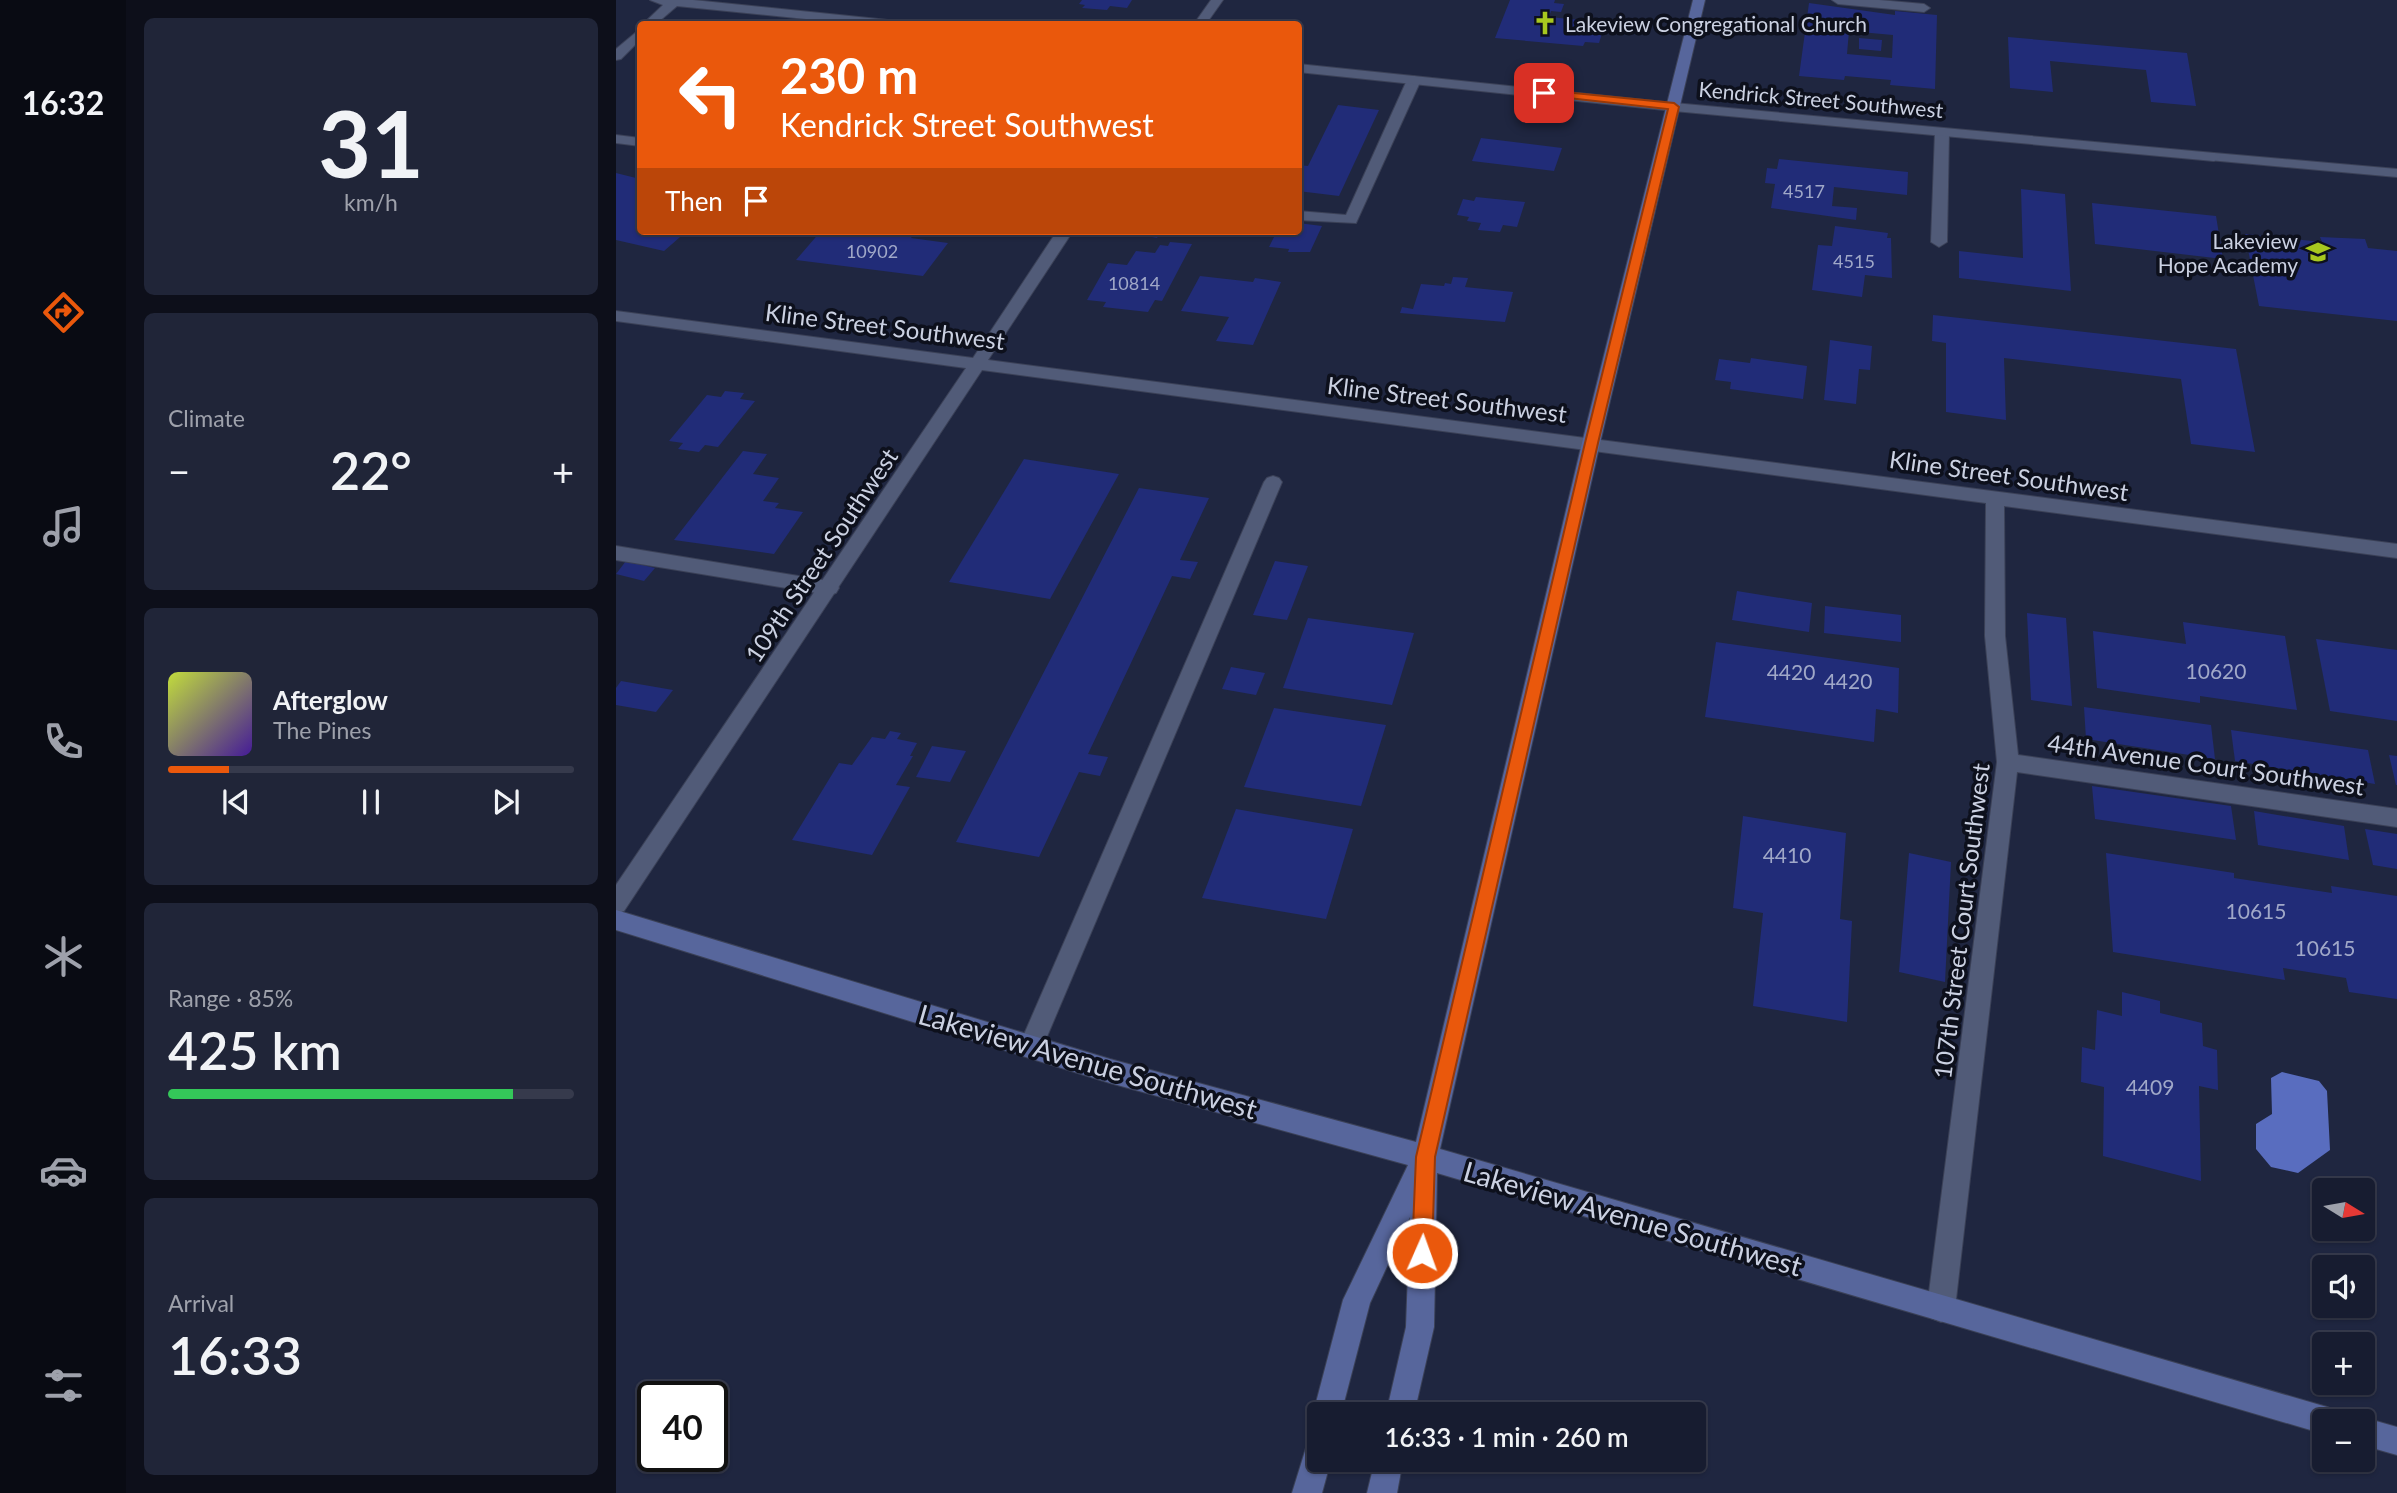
<!DOCTYPE html>
<html lang="en">
<head>
<meta charset="utf-8">
<style>
	body { margin:0; font-family:Lato,sans-serif; background:#202538; color:#f1f3f6; height:100vh; display:flex; flex-direction:column; font-size:26px; white-space:nowrap }
	* { box-sizing:border-box; margin:0 }
	p { font-size:23px; color:#9ea1ab }
	.icon { flex:none; width:38px; height:38px; fill:none; stroke:currentColor; stroke-width:2; stroke-linecap:round; stroke-linejoin:round }
	.map { position:relative; flex:1; overflow:hidden }
	.side { display:flex; flex-direction:column; gap:18px; padding:18px; background:#0d0f1a; width:490px }
	.side>* { flex:none }
	.hud { position:absolute; left:21px; top:21px; width:665px; height:214px; border-radius:7px; box-shadow:0 2px 5px #0004,0 0 0 2px #363a4c; background:#ea580c; color:#fff; overflow:hidden }
	.needle { width:46px; rotate:101deg }
	.controls { position:absolute; left:1696px; top:1178px; display:grid; gap:14px }
	.controls a { display:grid; place-items:center; width:63px; height:63px; border-radius:7px; background:#171c30; box-shadow:0 2px 5px #0004,0 0 0 2px #363a4c; font-size:35px }
	.speed { position:absolute; left:21px; top:1381px; display:flex; gap:14px; font-size:35px; font-weight:700; text-align:center }
	.speed>* { display:grid; place-content:center; width:91px; height:91px; border-radius:50%; background:#171c30; box-shadow:0 2px 5px #0004,0 0 0 2px #363a4c; line-height:1 }
	.speed .limit { border:4px solid #111; border-radius:10px; background:#fff; color:#111 }
	.pin { position:absolute; display:grid; place-items:center; width:60px; height:60px; color:#fff; margin:-30px; border-radius:14px; box-shadow:0 4px 10px #0006 }
	.me { position:absolute; width:77px; margin:-38px; rotate:2deg; stroke-linejoin:round; filter:drop-shadow(0 0 5px #0008) }
	.turn { display:flex; align-items:center; gap:24px; height:147px; padding:0 28px; font-size:32px }
	.turn .icon { width:91px; height:91px; stroke-width:2.5 }
	.turn b { display:block; font-size:49px; line-height:60px }
	.then { display:flex; align-items:center; height:66px; padding:0 28px; background:#0003; gap:14px; font-size:26px }
	.big { font-size:52px; font-weight:600; line-height:1.1 }
	.side .card { flex:1; display:flex; flex-direction:column; justify-content:center; gap:10px; min-width:0; padding:0 24px; border-radius:10px; background:#202538 }
	.side .dial { align-items:center; gap:0 }
	.dial b { font-size:91px; line-height:1 }
	.song { display:flex; align-items:center; gap:21px }
	.cover { width:84px; height:84px; border-radius:10px; background:linear-gradient(135deg,hsl(70 70% 55%),hsl(260 70% 35%)) }
	.played { height:7px; border-radius:4px; background:linear-gradient(90deg,#ea580c 15%,#363a4c 15%) }
	.keys { display:flex; justify-content:space-around; direction:ltr }
	.heat { display:flex; justify-content:space-between; align-items:center; font-size:38px; direction:ltr }
	.charge { height:10px; border-radius:5px; background:linear-gradient(90deg,#34c759 85%,#363a4c 0) }
	.trip { position:absolute; left:691px; top:1402px; width:399px; height:70px; border-radius:7px; background:#171c30; box-shadow:0 2px 5px #0004,0 0 0 2px #363a4c; font-weight:600; line-height:70px; text-align:center }
	main { display:flex; flex:1; min-height:0 }
	.tab-bar { display:flex; flex-direction:column; width:126px; justify-content:space-around; align-items:center; background:#090b13; color:#9ea1ab }
	.tab-bar .icon { width:49px; height:49px }
	.tab-bar .active { color:#ea580c }
	.tab-bar b { font-size:32px; color:#f1f3f6 }
	.map>svg:first-child { display:block }
	.water { fill:#596dbf }
	.building { fill:#212c78; fill-rule:evenodd }
	.lines { fill:none; stroke-linecap:round; stroke-linejoin:round }
	.lane-casing { stroke:#3b4157; stroke-width:2 }
	.street-casing { stroke:#3b4157; stroke-width:2 }
	.secondary-casing { stroke:#3b4157; stroke-width:2 }
	.lane { fill:#515b78; fill-rule:evenodd }
	.street { fill:#515b78; fill-rule:evenodd }
	.secondary { fill:#57669c; fill-rule:evenodd }
	.route { fill:#ea580c; stroke:#983908; stroke-width:2 }
	.labels { text-anchor:middle; dominant-baseline:central; stroke-width:7; stroke-linejoin:round; paint-order:stroke }
	.far-number-label { font-size:18px; fill:#a0a8c8 }
	.far-poi-label { font-size:21px; fill:#cbd1e2; stroke:#0d101c; text-anchor:start }
	.far-street-label { font-size:21px; fill:#cbd1e2; stroke:#0d101c }
	.number-label { font-size:21px; fill:#a0a8c8 }
	.street-label { font-size:24px; fill:#cbd1e2; stroke:#0d101c }
	.near-street-label { font-size:28px; fill:#cbd1e2; stroke:#0d101c }
</style>
</head>
<body>
<main>
<nav class="tab-bar">
<b>16:32</b>
<svg class="icon active" aria-label="directions" viewBox="0 0 24 24"><path d="M12 3l9 9-9 9-9-9zM9 14v-3h6M13 9l2 2-2 2"/></svg>
<svg class="icon" aria-label="music" viewBox="0 0 24 24"><path d="M9 18V5l10-2v13"/><circle cx="6" cy="18" r="3"/><circle cx="16" cy="16" r="3"/></svg>
<svg class="icon" aria-label="phone" viewBox="0 0 24 24"><path d="M5 4h4l2 5-3 2q2 4 5 5l2-3 5 2v4C11 20 4 13 5 4z"/></svg>
<svg class="icon" aria-label="climate" viewBox="0 0 24 24"><path d="M12 3v18M4 7l16 10M4 17L20 7"/></svg>
<svg class="icon" aria-label="car" viewBox="0 0 24 24"><path d="M5 17H2v-5l4-1 3-4h7l3 4 3 1v5h-3M9 17h6M6 11h13"/><circle cx="7" cy="17" r="2"/><circle cx="17" cy="17" r="2"/></svg>
<svg class="icon" aria-label="filters" viewBox="0 0 24 24"><path d="M4 7h16M4 17h16"/><circle cx="9" cy="7" r="2"/><circle cx="15" cy="17" r="2"/></svg>
</nav>
<section class="side">
<div class="card dial"><b>31</b><p>km/h</p></div>
<div class="card"><p>Climate</p>
<div class="heat"><a>−</a><b class="big">22°</b><a>+</a></div>
</div>
<div class="card">
<div class="song"><i class="cover"></i><div><b>Afterglow</b><p>The Pines</p></div></div>
<div class="played"></div>
<div class="keys"><svg class="icon" aria-label="previous" viewBox="0 0 24 24"><path d="M18 5L8 12l10 7zM5 5v14"/></svg><svg class="icon" aria-label="pause" viewBox="0 0 24 24"><path d="M8 5v14M16 5v14"/></svg><svg class="icon" aria-label="next" viewBox="0 0 24 24"><path d="M6 5l10 7-10 7zM19 5v14"/></svg></div>
</div>
<div class="card"><p>Range · 85%</p><b class="big">425 km</b><div class="charge"></div></div>
<div class="card"><p>Arrival</p><b class="big">16:33</b></div>
</section>
<div class="map">
<svg width="1781" height="1493" viewBox="0 0 1781 1493">
	<rect width="100%" height="100%" fill="#1f2640"/>
	<polygon class="water" points="1666,1072 1703,1081 1711,1091 1714,1150 1682,1173 1655,1167 1640,1149 1640,1124 1656,1114 1655,1078"/>
	<g class="building">
		<polygon points="466,0 516,0 511,8 494,6 491,10 466,8 469,5 463,4"/>
		<polygon points="894,0 939,0 938,3 948,4 945,12 935,11 933,17 975,21 974,25 988,27 983,43 969,42 967,46 879,38"/>
		<path d="M 1193,3 L 1279,15 L 1279,11 L 1321,15 L 1319,89 L 1274,85 L 1275,80 L 1229,76 L 1228,80 L 1183,76 ZM 1233,31 L 1277,35 L 1276,58 L 1231,54 Z"/>
		<polygon points="1392,37 1571,53 1580,106 1535,102 1530,70 1434,61 1437,92 1394,88"/>
		<polygon points="1243,38 1266,40 1265,51 1243,49"/>
		<polygon points="722,105 763,110 723,196 682,191 682,165 692,166"/>
		<polygon points="865,138 946,148 938,171 856,161"/>
		<polygon points="1163,159 1292,172 1291,195 1218,187 1216,206 1241,208 1240,220 1155,208 1159,184 1149,183 1151,168 1161,169"/>
		<polygon points="0,173 24,179 24,231 71,231 48,251 0,240"/>
		<polygon points="1405,189 1449,194 1455,291 1343,278 1343,251 1407,258"/>
		<polygon points="860,197 909,202 901,227 887,225 884,232 862,230 865,223 851,221 853,217 841,215 847,199 858,201"/>
		<polygon points="1476,203 1600,216 1607,259 1479,244"/>
		<polygon points="682,223 706,226 694,252 672,252 673,249 653,247 661,231 682,231"/>
		<polygon points="1219,226 1272,233 1271,238 1275,238 1276,278 1249,275 1246,297 1196,290 1202,245 1216,246"/>
		<polygon points="205,231 268,235 271,231 301,231 295,238 332,243 307,276 180,260"/>
		<polygon points="506,231 545,231 541,238"/>
		<polygon points="1629,234 1706,242 1704,237 1749,239 1752,248 1781,251 1781,321 1643,306"/>
		<polygon points="554,242 576,244 546,301 539,300 532,312 487,307 490,302 471,300 492,263 511,265 520,251 539,253 544,245 552,246"/>
		<polygon points="584,276 637,282 639,278 665,282 637,345 600,341 613,317 565,311"/>
		<polygon points="837,277 852,278 849,287 897,292 889,322 784,313 786,307 797,309 805,284 828,286 829,283 835,284"/>
		<polygon points="1317,315 1620,349 1639,452 1575,444 1565,379 1388,358 1390,420 1330,412 1330,343 1316,341"/>
		<polygon points="1214,340 1256,346 1254,370 1243,369 1240,404 1208,400"/>
		<polygon points="1135,358 1191,366 1187,399 1114,389 1115,382 1099,380 1103,359 1134,363"/>
		<polygon points="109,391 128,393 124,399 139,401 102,447 89,445 83,452 62,449 67,443 53,441 91,395 105,397"/>
		<polygon points="127,451 151,454 137,474 163,478 147,501 163,503 159,508 187,512 158,554 58,540"/>
		<polygon points="408,459 503,474 434,599 333,582"/>
		<polygon points="523,488 593,498 564,560 582,562 574,579 556,576 472,754 492,757 484,776 463,772 423,857 340,842"/>
		<polygon points="10,561 39,568 28,581 0,574"/>
		<polygon points="659,561 692,566 671,620 637,615"/>
		<polygon points="1121,591 1196,603 1193,632 1116,620"/>
		<polygon points="1209,606 1285,615 1285,642 1208,633"/>
		<polygon points="1411,613 1450,618 1456,706 1415,700"/>
		<polygon points="692,618 798,633 776,705 667,688"/>
		<polygon points="1567,622 1669,636 1681,710 1584,696 1584,703 1481,688 1477,631 1570,644"/>
		<polygon points="1700,639 1781,650 1781,721 1714,711"/>
		<polygon points="1100,642 1283,668 1282,713 1260,709 1258,742 1089,717"/>
		<polygon points="615,667 649,673 640,695 606,689"/>
		<polygon points="5,681 57,690 40,712 0,705 0,688"/>
		<polygon points="1468,707 1595,725 1599,759 1470,739"/>
		<polygon points="658,708 770,725 745,806 628,787"/>
		<polygon points="1615,730 1752,750 1759,784 1619,761"/>
		<polygon points="274,731 285,733 281,739 301,743 294,756 297,756 280,785 294,787 256,855 176,840 223,763 236,765 256,737 269,739"/>
		<polygon points="316,746 350,751 334,782 300,777"/>
		<polygon points="1773,755 1781,756 1781,785 1780,785"/>
		<polygon points="1476,786 1615,806 1620,840 1479,819"/>
		<polygon points="620,809 737,829 710,919 586,898"/>
		<polygon points="1638,811 1728,826 1733,860 1642,845"/>
		<polygon points="1127,816 1230,833 1224,919 1236,921 1231,1022 1137,1006 1147,913 1117,908"/>
		<polygon points="1749,829 1781,834 1781,869 1757,865"/>
		<polygon points="1293,853 1335,862 1329,982 1283,972"/>
		<polygon points="1490,853 1618,873 1618,878 1716,893 1715,886 1781,896 1781,999 1733,992 1730,978 1667,968 1669,980 1497,952"/>
		<polygon points="1506,992 1544,1001 1544,1013 1586,1023 1587,1046 1601,1050 1602,1090 1583,1086 1585,1181 1487,1156 1488,1087 1465,1082 1466,1047 1479,1050 1481,1010 1506,1016"/>
	</g>
	<g class="lines">
		<g class="lane-casing">
			<g id="lane">
				<polygon points="1216,0 1263,0 1308,4 1314,8 1308,12 1222,4"/>
				<polygon points="798,76 805,80 740,223 682,220 682,211 730,215 791,80"/>
				<polygon points="1326,128 1333,132 1331,242 1323,247 1315,242 1319,132"/>
				<polygon points="0,135 24,138 24,146 0,143"/>
				<polygon points="1598,153 1781,169 1781,177 1593,160 1591,157"/>
				<polygon points="657,476 663,478 666,482 427,1046 424,1054 415,1057 406,1054 403,1046 648,482 651,478"/>
				<polygon points="0,546 213,581 220,583 223,588 220,593 213,595 0,560"/>
			</g>
		</g>
		<g class="street-casing">
			<g id="street">
				<polygon points="34,0 77,0 272,20 278,24 239,24 61,6 40,24 27,24 47,5"/>
				<polygon points="595,0 607,0 590,24 578,24"/>
				<polygon points="24,29 24,40 5,59 0,60 0,49"/>
				<polygon points="682,64 1058,103 1598,153 1605,157 1598,161 1058,111 682,72"/>
				<polygon points="441,231 457,231 372,360 1781,544 1781,558 1388,506 1389,636 1402,755 1781,809 1781,827 1401,772 1339,1308 1335,1318 1325,1322 1315,1318 1311,1308 1381,762 1369,636 1370,503 366,370 8,911 0,914 0,885 350,368 0,321 0,311 357,358"/>
			</g>
		</g>
		<g class="secondary-casing">
			<g id="secondary">
				<polygon points="1077,0 1089,0 984,443 824,1149 1711,1407 1721,1411 1725,1421 1708,1421 1708,1434 821,1173 818,1327 798,1414 770,1414 790,1327 794,1217 754,1303 725,1414 704,1414 704,1425 697,1414 727,1300 792,1165 494,1083 0,930 0,910 494,1059 800,1142 966,443"/>
				<polygon points="1746,1417 1781,1427 1781,1455 1746,1445 1746,1421 1736,1421"/>
				<polygon points="704,1431 704,1460 715,1460 706,1493 676,1493 694,1435"/>
				<polygon points="759,1460 787,1460 781,1493 751,1493"/>
			</g>
		</g>
		<use href="#lane" class="lane"/>
		<use href="#street" class="street"/>
		<use href="#secondary" class="secondary"/>
	</g>
	<polygon class="route" points="928,90 1058,103 1063,107 982,443 819,1157 816,1253 813,1260 806,1263 799,1260 796,1253 800,1157 969,443 1052,109 925,95 923,93"/>
	<defs>
		<g id="church-bare" transform="scale(1.89)"><path d="M-1.2-6h2.4v3.5h3.3v2.4h-3.3V6h-2.4V-.1h-3.3v-2.4h3.3Z" fill="#a7c81f" stroke="#0d101c" stroke-width="2.5" paint-order="stroke"/></g>
		<g id="school-bare" transform="scale(1.89)"><path d="M0-5L7-2L0 1L-7-2ZM-4 1L0 2.5L4 1V4Q0 6-4 4Z" fill="#a7c81f" stroke="#0d101c" stroke-width="2.5" paint-order="stroke"/></g>
	</defs>
	<g fill-rule="evenodd">
		<use href="#church-bare" x="929" y="23"/>
		<use href="#school-bare" x="1702" y="252"/>
	</g>
	<g class="labels">
		<g class="far-number-label">
			<text x="1188" y="191">4517</text>
			<text x="256" y="251">10902</text>
			<text x="1238" y="261">4515</text>
			<text x="518" y="283">10814</text>
		</g>
		<g class="far-poi-label">
			<text x="949" y="23">Lakeview Congregational Church</text>
			<text x="1682" y="240" text-anchor="end">Lakeview<tspan x="1682" dy="24">Hope Academy</tspan></text>
		</g>
		<g class="far-street-label">
			<text transform="translate(1205 99) rotate(5)">Kendrick Street Southwest</text>
		</g>
		<g class="number-label">
			<text x="1600" y="670">10620</text>
			<text x="1175" y="671">4420</text>
			<text x="1232" y="680">4420</text>
			<text x="1171" y="854">4410</text>
			<text x="1640" y="910">10615</text>
			<text x="1709" y="947">10615</text>
			<text x="1534" y="1086">4409</text>
		</g>
		<g class="street-label">
			<text transform="translate(269 326) rotate(7)">Kline Street Southwest</text>
			<text transform="translate(831 399) rotate(7)">Kline Street Southwest</text>
			<text transform="translate(1393 475) rotate(8)">Kline Street Southwest</text>
			<text transform="translate(205 555) rotate(-56)">109th Street Southwest</text>
			<text transform="translate(1590 764) rotate(8)">44th Avenue Court Southwest</text>
			<text transform="translate(1345 921) rotate(-83)">107th Street Court Southwest</text>
		</g>
		<g class="near-street-label">
			<text transform="translate(472 1061) rotate(16)">Lakeview Avenue Southwest</text>
			<text transform="translate(1017 1218) rotate(16)">Lakeview Avenue Southwest</text>
		</g>
	</g>
</svg>
<div class="controls">
<a><svg class="needle" viewBox="-14 -14 28 28"><path d="M0-13l5 13h-10z" fill="#e53935"/><path d="M0 13l5-13h-10z" fill="#9ea1ab"/></svg></a>
<a><svg class="icon" aria-label="sound" viewBox="0 0 24 24"><path d="M4 9h4l5-4v14l-5-4H4zM17 9q2 3 0 6"/></svg></a>
<a>+</a>
<a>−</a>
</div>
<div class="speed"><div class="limit">40</div></div>
<div class="pin" style="left:928px;top:93px;background:#d93025"><svg class="icon" aria-label="arrive" viewBox="0 0 24 24"><path d="M6 21V4h12l-3 4 3 4H6"/></svg></div>
<svg class="me" style="left:806px;top:1253px" viewBox="-20 -20 40 40"><circle r="17" fill="#ea580c" stroke="#fff" stroke-width="3"/><path d="M0-11L8 9 0 5-8 9z" fill="#fff"/></svg>
<div class="trip">16:33 · 1 min · 260 m</div>
<div class="hud">
<div class="turn"><svg class="icon" aria-label="left" viewBox="0 0 24 24"><path d="M17 20v-9H6M10 6l-5 5 5 5"/></svg><div><b>230 m</b>Kendrick Street Southwest</div></div>
<div class="then">Then<svg class="icon" aria-label="arrive" viewBox="0 0 24 24"><path d="M6 21V4h12l-3 4 3 4H6"/></svg></div>
</div>
</div>
</main>
</body>
</html>
